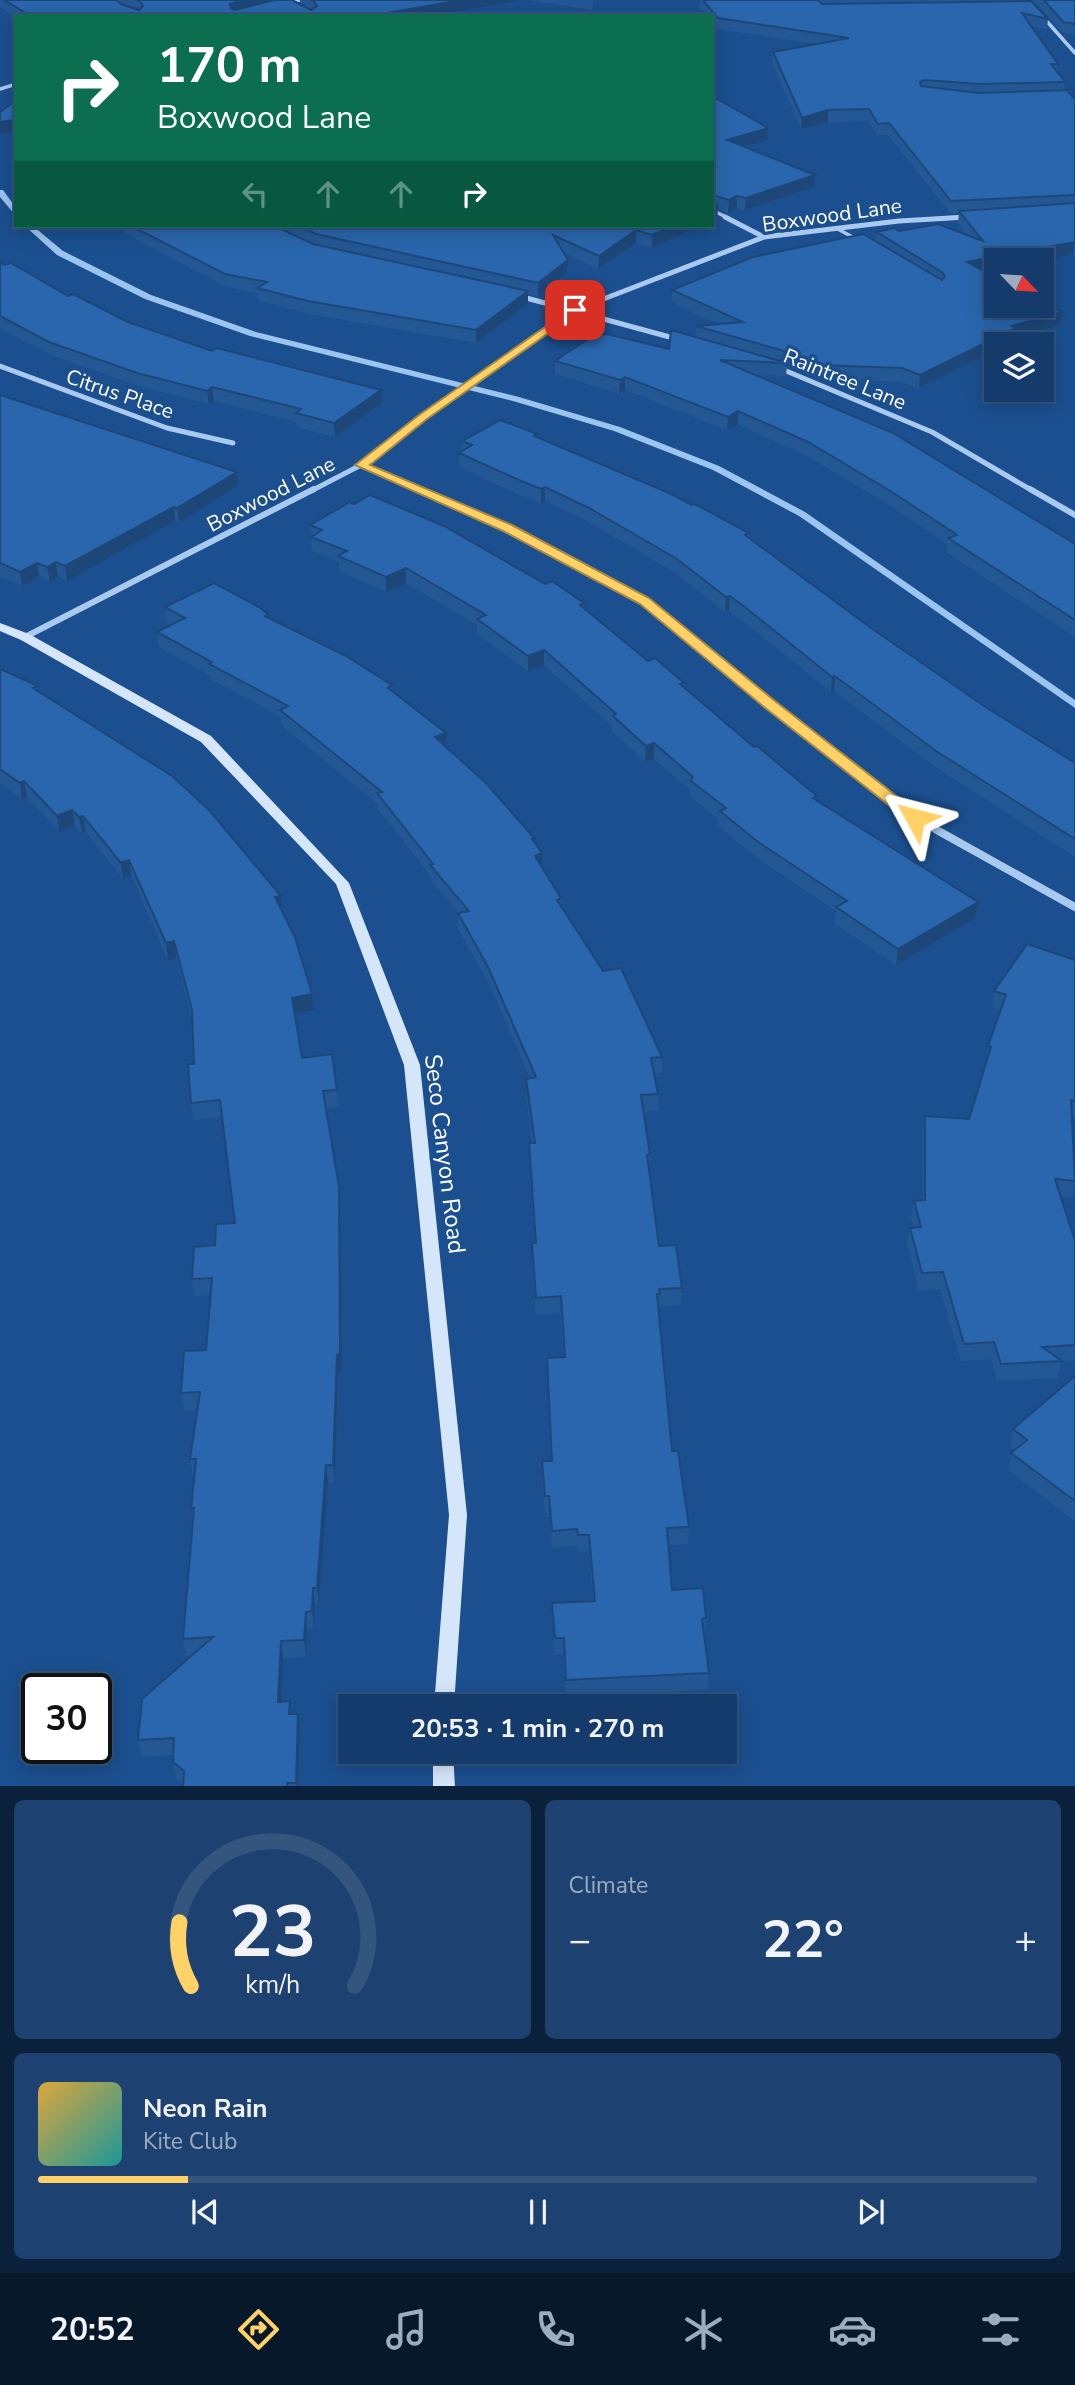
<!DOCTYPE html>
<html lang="en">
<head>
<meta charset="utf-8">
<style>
	body { margin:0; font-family:"Nunito Sans",sans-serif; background:#1d4271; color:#f1f3f6; height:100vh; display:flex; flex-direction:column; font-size:26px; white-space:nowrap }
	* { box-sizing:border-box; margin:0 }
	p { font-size:23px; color:#9dadc1 }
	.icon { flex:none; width:38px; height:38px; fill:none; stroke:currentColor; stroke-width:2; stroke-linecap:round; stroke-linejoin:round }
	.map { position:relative; height:1786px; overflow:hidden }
	.drawer { display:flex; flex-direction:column; gap:14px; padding:14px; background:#0b203b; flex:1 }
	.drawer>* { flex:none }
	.guide { position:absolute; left:14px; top:14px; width:700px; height:214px; border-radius:0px; box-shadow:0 4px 18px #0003,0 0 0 2px #33557e; background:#0b6e4f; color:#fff; overflow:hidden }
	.needle { width:46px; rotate:115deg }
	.controls { position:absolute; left:984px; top:248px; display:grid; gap:14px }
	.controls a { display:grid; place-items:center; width:70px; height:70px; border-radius:0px; background:#143b6b; box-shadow:0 4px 18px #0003,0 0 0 2px #33557e; font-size:35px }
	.speed { position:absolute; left:21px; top:1673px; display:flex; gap:14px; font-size:35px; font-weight:700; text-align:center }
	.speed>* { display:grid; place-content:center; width:91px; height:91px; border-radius:50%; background:#143b6b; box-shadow:0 4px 18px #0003,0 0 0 2px #33557e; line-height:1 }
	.speed .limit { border:4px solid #111; border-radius:10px; background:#fff; color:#111 }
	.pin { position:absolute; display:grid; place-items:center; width:60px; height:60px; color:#fff; margin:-30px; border-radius:14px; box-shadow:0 4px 10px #0006 }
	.me { position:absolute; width:77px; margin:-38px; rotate:308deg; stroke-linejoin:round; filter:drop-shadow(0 0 5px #0008) }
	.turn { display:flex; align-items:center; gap:24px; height:147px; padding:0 28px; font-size:32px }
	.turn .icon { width:91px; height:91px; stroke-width:2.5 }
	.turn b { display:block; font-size:49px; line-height:60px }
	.lanes { display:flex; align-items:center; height:66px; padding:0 28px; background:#0003; justify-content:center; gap:35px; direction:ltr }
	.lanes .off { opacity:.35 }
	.big { font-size:52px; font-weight:700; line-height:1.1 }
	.drawer .widget { flex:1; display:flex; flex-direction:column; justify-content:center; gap:10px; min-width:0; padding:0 24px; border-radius:10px; background:#1d4271 }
	.drawer .dial { align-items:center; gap:0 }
	.dial svg { height:182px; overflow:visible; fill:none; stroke:#33557e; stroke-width:7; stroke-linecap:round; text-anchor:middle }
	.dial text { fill:#f1f3f6; stroke:none }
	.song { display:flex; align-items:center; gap:21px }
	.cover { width:84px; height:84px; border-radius:10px; background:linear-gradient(135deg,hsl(40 70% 55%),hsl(180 70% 35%)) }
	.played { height:7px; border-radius:4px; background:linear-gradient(90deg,#ffd166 15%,#33557e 15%) }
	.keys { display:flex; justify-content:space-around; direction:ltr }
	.heat { display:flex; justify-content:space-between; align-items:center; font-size:38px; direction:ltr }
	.drawer .tiles { flex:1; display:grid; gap:14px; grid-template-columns:1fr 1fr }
	.widget:last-child { grid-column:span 2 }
	.trip { position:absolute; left:338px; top:1694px; width:399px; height:70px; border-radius:0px; background:#143b6b; box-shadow:0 4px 18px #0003,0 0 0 2px #33557e; font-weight:700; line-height:70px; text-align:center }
	.dock { display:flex; height:112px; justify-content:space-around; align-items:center; background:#08182b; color:#9dadc1 }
	.dock .icon { width:49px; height:49px }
	.dock .selected { color:#ffd166 }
	.dock b { font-size:32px; color:#f1f3f6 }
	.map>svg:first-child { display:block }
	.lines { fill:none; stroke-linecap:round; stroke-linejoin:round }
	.stream { fill:#9cc4f0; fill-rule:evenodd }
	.lane { stroke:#a9c9ee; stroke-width:3.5 }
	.street-far3 { stroke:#a9c9ee; stroke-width:3.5 }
	.street-far2 { stroke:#a9c9ee; stroke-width:5 }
	.street-far1 { stroke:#a9c9ee; stroke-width:6 }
	.street { stroke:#a9c9ee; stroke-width:8 }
	.secondary { fill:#d6e6fa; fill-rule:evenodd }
	.wall { fill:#245895 }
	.shaded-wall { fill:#1d4779 }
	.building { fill:#2a66ad; stroke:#1d4779; stroke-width:2 }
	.route { fill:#ffd166; stroke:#a68842; stroke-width:2 }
	.labels { text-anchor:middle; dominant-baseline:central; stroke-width:7; stroke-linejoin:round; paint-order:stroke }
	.far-street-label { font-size:21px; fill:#fff; stroke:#1b4f8f }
	.street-label { font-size:24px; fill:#fff; stroke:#1b4f8f }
</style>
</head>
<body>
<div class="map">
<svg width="1075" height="1787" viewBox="0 0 1075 1787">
	<rect width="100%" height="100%" fill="#1b4f8f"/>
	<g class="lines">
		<g class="stream">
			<polygon points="0,190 3,190 16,208 16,216 0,197"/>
			<polygon points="25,226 33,226 63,251 151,295 256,332 519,397 620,427 719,466 805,512 1075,700 1075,708 799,516 713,470 614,431 513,401 250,336 145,299 57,255"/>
		</g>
		<polyline class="lane" points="836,228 858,240"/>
		<g class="street-far3">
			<polyline points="286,3 300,0"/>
			<polyline points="1043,17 1075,53"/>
			<polyline points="0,89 16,84"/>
			<polyline points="712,210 728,218"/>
			<polyline points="942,218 967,217"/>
		</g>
		<g class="street-far2">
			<polyline points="725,217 764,237"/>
			<polyline points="519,296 677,339"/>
			<polyline points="0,366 167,428 233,443"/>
			<polyline points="779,368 932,432 1033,491"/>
			<polyline points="361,465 420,491"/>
			<polyline points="311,491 361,465 423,417 575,310 764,237 899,221 967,217"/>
		</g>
		<g class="street-far1">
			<polyline points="416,489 507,528 645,601 915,818 938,831"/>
			<polyline points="1030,489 1075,515"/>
			<polyline points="25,637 314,489"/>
		</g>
		<polyline class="street" points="935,829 1075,907"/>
		<g class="secondary">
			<polygon points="0,623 29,634 211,736 349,883 420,1065 467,1515 454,1706 434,1706 449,1515 404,1065 336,884 201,742 21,640 0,631"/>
			<polygon points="433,1752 453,1752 455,1787 433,1787"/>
		</g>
	</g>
	<g class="wall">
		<polygon points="0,0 116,0 124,5 117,0 292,0 300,4 300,0 522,0 432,16 16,17 0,7"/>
		<polygon points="529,0 593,0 593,4 592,10"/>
		<polygon points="700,0 1022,0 1022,1 1048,19 1047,29 1031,26 1058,64 1057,72 1065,82 1064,91 1075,93 1075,256 1073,254 996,261 996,269 984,271 1060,325 1015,337 1015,341 996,345 996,350 919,388 901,382 818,378 787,365 786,376 755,375 1075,544 1075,637 946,552 947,544 891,506 807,456 738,425 727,430 625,390 619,394 555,374 555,361 669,349 695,337 696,326 718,324 672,302 672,290 876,242 877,232 899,231 967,235 958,223 959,213 950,213 888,135 877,135 868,121 828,122 801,129 772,63 773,52 816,44 718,29 712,22 712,16 707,16 699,7"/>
		<polygon points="1032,0 1075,0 1075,35 1062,32 1037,4"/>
		<polygon points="712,96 768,128 767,140 744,147 815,175 814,187 745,210 737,209 728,213 718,209 717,218 712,220"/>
		<polygon points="116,226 699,226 652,248 636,243 598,269 563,252 568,260 567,273 538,296 528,293 528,304 476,343 309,314 258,300 257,293 227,287 126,234"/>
		<polygon points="0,261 4,265 68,296 128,322 212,351 381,390 382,403 335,437 297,427 296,422 214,401 209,404 139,386 51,355 0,328"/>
		<polygon points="0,392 1,395 238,486 179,522 175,521 67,581 58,577 50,582 39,577 22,586 0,577"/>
		<polygon points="538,437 692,505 749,533 748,538 871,628 987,708 1075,763 1075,857 934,766 834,691 831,692 745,623 729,611 725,612 677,574 589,522 545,501 541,503 521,496 459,467 459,453 462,451 462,441"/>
		<polygon points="310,525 545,584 584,603 584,608 648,661 684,683 684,687 754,747 817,796 817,800 978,902 975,918 896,965 834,923 836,911 757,858 719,826 719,820 690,796 690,790 654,759 645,762 612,731 612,726 544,665 528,671 477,634 477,625 406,583 386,592 339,571 339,562 312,551"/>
		<polygon points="165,607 268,617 392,685 393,692 446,747 535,843 542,866 561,898 561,905 603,971 662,1057 662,1073 654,1074 658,1094 658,1111 644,1112 650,1155 649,1171 659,1246 682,1288 681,1305 659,1306 658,1311 672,1451 689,1527 688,1544 668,1545 672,1590 706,1618 705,1635 704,1635 709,1673 707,1690 566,1697 563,1654 554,1655 552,1603 593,1601 589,1552 578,1552 577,1546 552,1548 549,1513 545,1513 542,1478 542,1461 551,1461 547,1358 563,1357 560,1313 536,1315 532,1260 532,1243 535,1243 529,1160 529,1143 532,1143 526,1095 526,1079 530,1078 489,983 458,929 458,913 431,881 431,876 378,809 378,804 281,725 281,717 210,679 210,675 159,647 157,632 171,625 166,622"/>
		<polygon points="0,669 38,686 38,691 282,911 312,994 314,1010 295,1014 302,1058 337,1090 338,1107 325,1108 340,1204 342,1371 338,1372 335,1482 328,1482 319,1605 315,1605 314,1628 307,1629 306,1657 283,1658 281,1702 291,1714 298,1714 300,1731 298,1787 183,1787 183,1784 176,1779 173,1762 173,1755 141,1757 138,1740 192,1655 186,1656 183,1639 193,1524 191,1509 194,1476 193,1476 190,1459 197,1410 184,1410 181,1393 206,1350 210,1295 194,1296 192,1279 215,1245 235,1223 222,1117 193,1120 191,1103 194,1064 192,1020 176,958 168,960 131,875 123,879 86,832 82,833 75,826 59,831 27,797 22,799 0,783"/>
		<polygon points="1075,960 1075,1118 1072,1118 1075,1183 1072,1198 1061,1197 1075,1241 1075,1361 1061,1362 1058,1378 997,1381 991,1359 961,1361 940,1289 919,1290 907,1245 910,1228 914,1228 911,1217 914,1201 923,1200 922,1133 925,1116 969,1119 986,1063 988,1046 1001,1011 992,1007 994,991"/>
		<polygon points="1075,1376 1075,1521 1008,1470 1011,1453 1015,1450 1010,1446 1013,1429"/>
	</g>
	<g class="shaded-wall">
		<polygon points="244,0 284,0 231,14 230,4"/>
		<polygon points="462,0 522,0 432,16 381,16 381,14"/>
		<polygon points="828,110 828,122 801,129 802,118"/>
		<polygon points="16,120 16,132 0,134 0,122"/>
		<polygon points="768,128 767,140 727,152 727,140"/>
		<polygon points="815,175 814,187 745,210 746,198"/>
		<polygon points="737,196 737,209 728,213 729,200"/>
		<polygon points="718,205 717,218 712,220 712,208"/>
		<polygon points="673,226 699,226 652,248 652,235"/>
		<polygon points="636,230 636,243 598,269 599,256"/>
		<polygon points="1075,242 1073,254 1038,261 996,261 996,269 966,274 967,262"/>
		<polygon points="568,260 567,273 538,296 538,283"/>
		<polygon points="528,291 528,304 476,343 476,330"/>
		<polygon points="1062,312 1060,325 1015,337 1015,341 1007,345 996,345 996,350 919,388 920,375 1012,326"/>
		<polygon points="625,377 625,390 619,394 620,380"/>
		<polygon points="212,387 214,401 209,404 207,391"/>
		<polygon points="381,390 382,403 335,437 334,423"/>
		<polygon points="738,411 738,425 727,430 728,417"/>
		<polygon points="237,472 238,486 179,522 177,508"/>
		<polygon points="545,487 545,501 541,503 541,489"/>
		<polygon points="174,507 175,521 67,581 65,566"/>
		<polygon points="56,562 58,577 50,582 47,567"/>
		<polygon points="37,563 39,577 22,586 20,572"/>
		<polygon points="406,568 406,583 386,592 386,577"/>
		<polygon points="730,596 729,611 725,612 726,597"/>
		<polygon points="544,650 544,665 528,671 528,656"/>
		<polygon points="835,676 834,691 831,692 832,677"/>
		<polygon points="446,733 446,749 435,737"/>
		<polygon points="654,743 654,759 645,762 646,746"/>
		<polygon points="24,781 27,797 22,799 20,783"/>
		<polygon points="72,810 75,826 59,831 57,816"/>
		<polygon points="83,816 86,832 82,833 79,817"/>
		<polygon points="542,853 542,869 535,856"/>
		<polygon points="129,860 131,875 123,879 121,863"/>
		<polygon points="281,896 282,912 275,897"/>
		<polygon points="978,902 975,918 896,965 898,949"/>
		<polygon points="174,941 176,958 168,960 166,943"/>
		<polygon points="312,994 314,1010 294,1014 292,998"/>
		<polygon points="339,1187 340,1204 342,1371 338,1372 335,1482 333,1465"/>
		<polygon points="326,1465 328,1482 319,1605 317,1588"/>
		<polygon points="313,1588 315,1605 314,1628 312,1611"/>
		<polygon points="306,1612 307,1629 306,1657 304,1640"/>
		<polygon points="281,1641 283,1658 281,1719 278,1702"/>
		<polygon points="298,1714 300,1731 298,1787 296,1787"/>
	</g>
	<g class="building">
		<polygon points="4,0 116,0 121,4 139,10 143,6 140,1 136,0 244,0 230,4 231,8 235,10 275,0 292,0 311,10 317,6 314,2 311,0 462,0 381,14 392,16 31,16"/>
		<polygon points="703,0 818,0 822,4 1031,1 1048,19 1022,13 1058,64 1051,64 1065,82 979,84 924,80 920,82 921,86 979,93 1072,90 1075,94 1069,93 1075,99 1075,195 951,201 889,123 878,124 869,109 828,110 802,118 773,52 849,38 718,18"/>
		<polygon points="1044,0 1075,0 1075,24 1063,22"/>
		<polygon points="712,96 768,128 727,140 815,175 746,198 737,196 729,200 712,195"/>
		<polygon points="16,100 16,120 0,122 0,112"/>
		<polygon points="712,202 718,205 712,208"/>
		<polygon points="1075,203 1075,242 967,262 996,277 996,306 1041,306 1041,302 1062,312 1012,326 1016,328 920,375 902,368 819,365 791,353 696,326 743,322 672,290 753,257 863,234 942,280 945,277 943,273 877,232 894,228 899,231 938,224 983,241 959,211"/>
		<polygon points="131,226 275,226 313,244 528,291 476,330 308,301 257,288 267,282 225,274"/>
		<polygon points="299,226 673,226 652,235 636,230 599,256 553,235 568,260 538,283 316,234"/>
		<polygon points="0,261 4,265 11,263 68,296 73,294 128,322 212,351 217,348 381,390 334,423 296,413 301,409 212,387 207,391 137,373 49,342 0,316"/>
		<polygon points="671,330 787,363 720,360 893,433 1075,544 1075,620 948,538 957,535 892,492 808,442 738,411 728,417 625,377 620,380 555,361 594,335 607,334 669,349"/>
		<polygon points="0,395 237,472 177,508 174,507 65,566 56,562 47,567 37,563 20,572 0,563"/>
		<polygon points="500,420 538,434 534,436 669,493 692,505 695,504 749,533 745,535 871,628 987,708 1075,763 1075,839 936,751 835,676 832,677 746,608 730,596 726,597 677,559 589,508 545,487 541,489 521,481 459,453 472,445 462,441"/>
		<polygon points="370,495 444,526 545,584 552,581 584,603 580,605 648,661 655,658 684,683 680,684 754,747 757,746 817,796 813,798 978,902 898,949 836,907 847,901 758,842 720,811 726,808 691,781 693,777 654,743 646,746 613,716 616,714 544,650 528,656 477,619 486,615 406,568 386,577 338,556 347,551 311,537 322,530 310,525 350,502 354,504"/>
		<polygon points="214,583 259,607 268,614 265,616 346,656 392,685 388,688 446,733 435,737 486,783 535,839 532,839 542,853 535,856 561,898 557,900 603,971 621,968 662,1057 651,1058 658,1094 641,1095 650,1155 647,1155 659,1246 676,1245 682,1288 659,1289 660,1294 657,1294 672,1451 678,1451 689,1527 667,1528 672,1590 703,1588 706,1618 702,1619 709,1673 566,1680 564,1638 555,1638 552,1603 595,1601 589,1535 578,1535 577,1529 552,1531 549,1496 545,1496 542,1461 552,1461 547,1358 565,1357 561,1296 536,1298 532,1243 536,1243 529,1143 535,1143 526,1079 536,1077 488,967 458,913 469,911 430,865 433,864 377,793 382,792 280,710 288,706 209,664 212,662 157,632 185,618 165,607"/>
		<polygon points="0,669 38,686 33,688 172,776 210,811 281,896 275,897 295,937 312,994 292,998 302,1058 332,1054 337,1090 323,1091 339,1187 340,1354 337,1355 333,1465 326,1465 317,1588 313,1588 312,1611 306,1612 304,1640 281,1641 278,1702 290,1701 289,1714 298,1714 296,1783 287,1783 287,1787 183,1787 184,1771 173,1762 174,1738 138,1740 142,1699 213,1637 183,1639 194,1508 191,1509 196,1459 190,1459 200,1392 181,1393 184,1351 206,1350 212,1278 192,1279 194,1247 215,1245 216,1224 235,1223 220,1100 191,1103 188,1064 194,1064 192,1010 174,941 166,943 129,860 121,863 83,816 79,817 72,810 57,816 24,781 20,783 0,769"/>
		<polygon points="1027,944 1075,960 1075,1101 1071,1100 1075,1181 1055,1179 1075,1241 1075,1345 1042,1347 1062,1361 1001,1364 994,1342 964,1344 943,1272 922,1273 910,1228 921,1227 914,1201 925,1200 925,1116 969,1119 991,1047 988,1046 1006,995 994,991"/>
		<polygon points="1075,1376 1075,1501 1011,1453 1027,1440 1013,1429"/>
	</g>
	<polygon class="route" points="572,308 581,310 427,419 370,465 512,525 649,598 775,701 921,815 923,818 921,822 910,822 764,707 640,604 503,531 355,465 419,415"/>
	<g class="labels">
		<g class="far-street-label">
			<text transform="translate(832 215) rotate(-8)">Boxwood Lane</text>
			<text transform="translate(845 379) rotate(22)">Raintree Lane</text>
			<text transform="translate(120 394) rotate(19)">Citrus Place</text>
			<text transform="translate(271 494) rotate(-27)">Boxwood Lane</text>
		</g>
		<g class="street-label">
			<text transform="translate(445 1154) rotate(83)">Seco Canyon Road</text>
		</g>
	</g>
</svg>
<div class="controls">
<a><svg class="needle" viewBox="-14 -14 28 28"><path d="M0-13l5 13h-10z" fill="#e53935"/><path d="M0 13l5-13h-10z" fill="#9dadc1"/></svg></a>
<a><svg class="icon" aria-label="layers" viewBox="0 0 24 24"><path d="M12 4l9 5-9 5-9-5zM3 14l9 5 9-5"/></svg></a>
</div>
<div class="speed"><div class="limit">30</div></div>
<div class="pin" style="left:575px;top:310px;background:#d93025"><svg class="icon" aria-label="arrive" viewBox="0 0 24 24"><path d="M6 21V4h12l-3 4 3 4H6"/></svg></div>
<svg class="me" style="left:915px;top:818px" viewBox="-20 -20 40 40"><path d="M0-17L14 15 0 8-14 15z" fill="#ffd166" stroke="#fff" stroke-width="4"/></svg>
<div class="trip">20:53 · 1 min · 270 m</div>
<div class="guide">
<div class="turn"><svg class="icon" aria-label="right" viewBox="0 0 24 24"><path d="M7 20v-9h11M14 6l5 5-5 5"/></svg><div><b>170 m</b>Boxwood Lane</div></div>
<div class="lanes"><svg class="icon off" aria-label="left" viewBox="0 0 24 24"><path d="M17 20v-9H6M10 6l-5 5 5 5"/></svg><svg class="icon off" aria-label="ahead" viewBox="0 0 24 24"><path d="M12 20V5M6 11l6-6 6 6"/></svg><svg class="icon off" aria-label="ahead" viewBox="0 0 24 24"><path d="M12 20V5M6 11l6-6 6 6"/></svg><svg class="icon" aria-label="right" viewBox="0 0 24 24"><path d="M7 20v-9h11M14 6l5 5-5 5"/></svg></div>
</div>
</div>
<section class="drawer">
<div class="tiles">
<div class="widget dial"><svg viewBox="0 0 100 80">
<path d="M14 69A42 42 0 1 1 86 69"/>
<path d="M14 69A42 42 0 0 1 9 41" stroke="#ffd166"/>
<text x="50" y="56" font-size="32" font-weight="700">23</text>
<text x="50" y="72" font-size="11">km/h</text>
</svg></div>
<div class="widget"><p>Climate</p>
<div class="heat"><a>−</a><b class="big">22°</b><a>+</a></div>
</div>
<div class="widget">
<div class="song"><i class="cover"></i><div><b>Neon Rain</b><p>Kite Club</p></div></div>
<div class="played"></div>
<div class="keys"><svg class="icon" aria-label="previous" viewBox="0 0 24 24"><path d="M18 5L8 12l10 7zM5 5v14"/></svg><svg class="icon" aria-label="pause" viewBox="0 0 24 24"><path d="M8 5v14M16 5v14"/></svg><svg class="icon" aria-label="next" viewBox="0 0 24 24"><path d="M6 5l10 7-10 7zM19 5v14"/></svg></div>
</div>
</div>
</section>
<nav class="dock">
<b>20:52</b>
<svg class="icon selected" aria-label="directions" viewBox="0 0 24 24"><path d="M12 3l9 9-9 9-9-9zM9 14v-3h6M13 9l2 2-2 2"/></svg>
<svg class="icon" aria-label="music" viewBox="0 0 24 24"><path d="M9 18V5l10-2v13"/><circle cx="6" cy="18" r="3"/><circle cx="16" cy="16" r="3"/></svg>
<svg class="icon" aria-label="phone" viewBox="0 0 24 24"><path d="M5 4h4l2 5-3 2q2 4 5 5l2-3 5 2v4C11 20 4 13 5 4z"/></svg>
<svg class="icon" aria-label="climate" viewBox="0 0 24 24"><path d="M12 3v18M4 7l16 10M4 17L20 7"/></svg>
<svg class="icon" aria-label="car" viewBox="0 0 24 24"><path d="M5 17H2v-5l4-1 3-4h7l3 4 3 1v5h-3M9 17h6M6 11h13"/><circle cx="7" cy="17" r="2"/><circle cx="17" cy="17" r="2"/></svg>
<svg class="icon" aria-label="filters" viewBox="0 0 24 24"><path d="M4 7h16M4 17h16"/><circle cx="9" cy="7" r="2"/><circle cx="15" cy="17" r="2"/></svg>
</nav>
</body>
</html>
